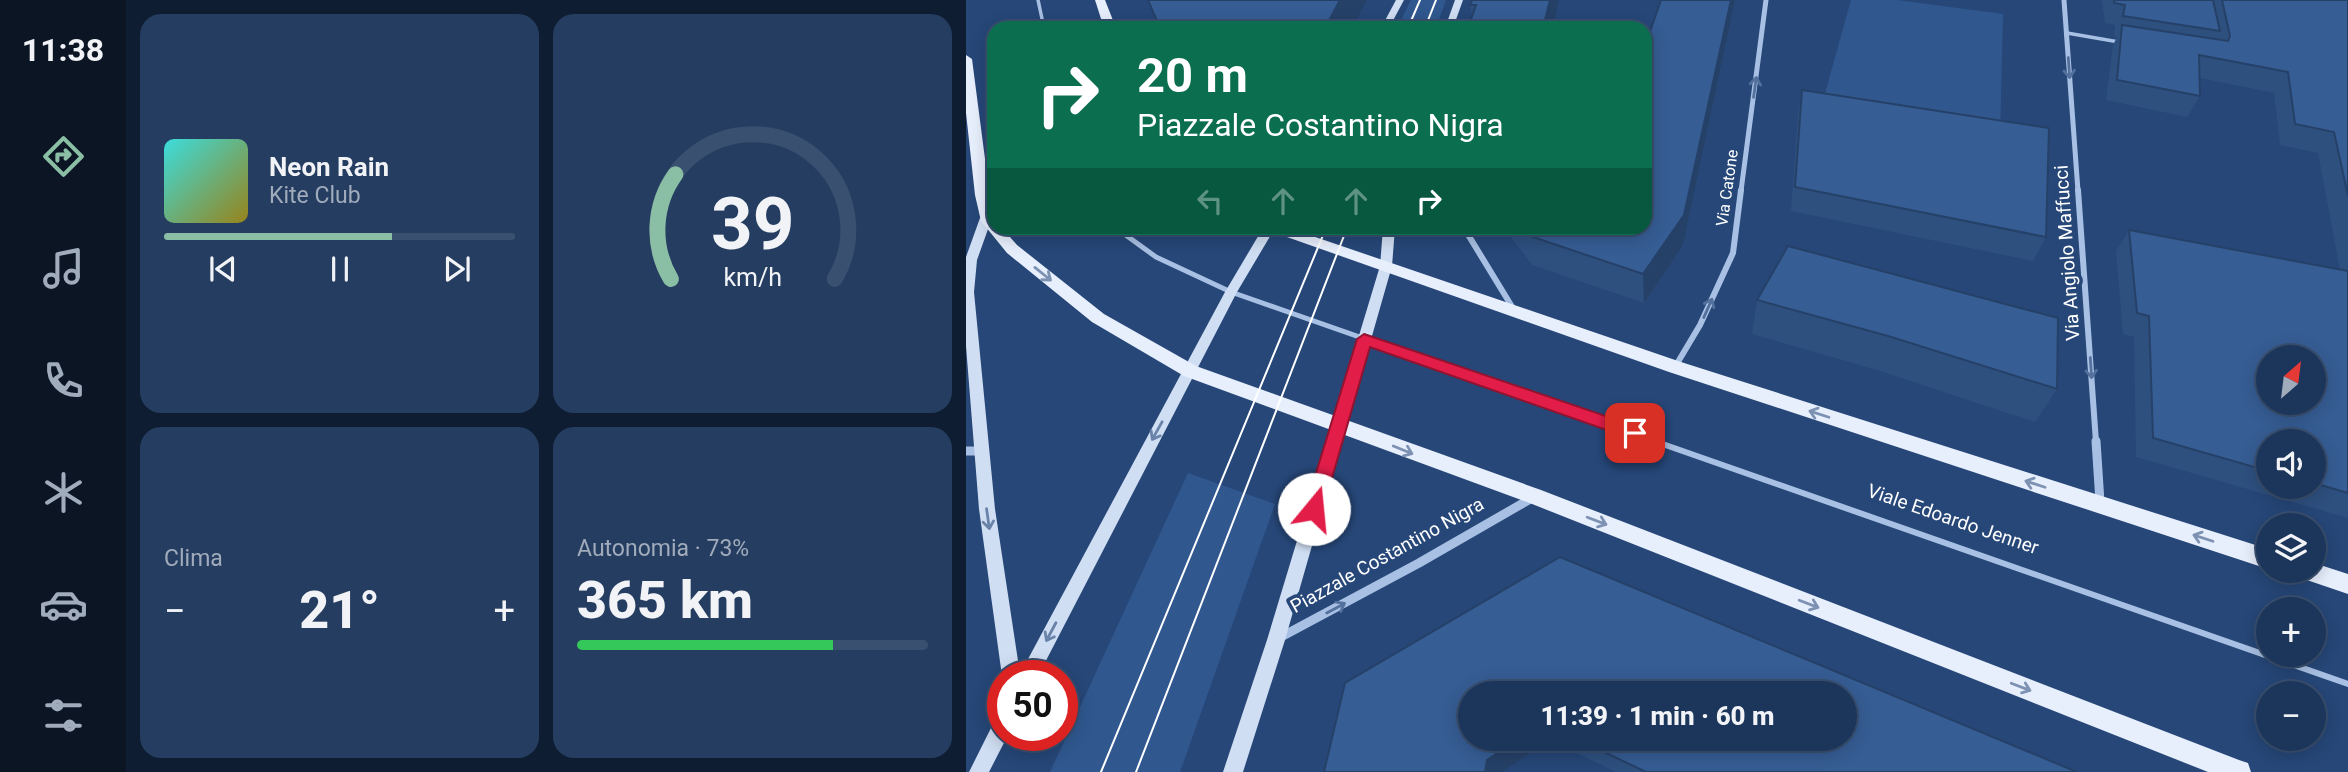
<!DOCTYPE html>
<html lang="it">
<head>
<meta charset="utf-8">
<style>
	body { margin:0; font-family:Roboto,sans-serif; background:#253d60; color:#f1f3f6; height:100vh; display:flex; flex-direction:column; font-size:26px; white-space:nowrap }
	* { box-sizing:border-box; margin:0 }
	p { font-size:23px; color:#a0abbb }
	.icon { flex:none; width:38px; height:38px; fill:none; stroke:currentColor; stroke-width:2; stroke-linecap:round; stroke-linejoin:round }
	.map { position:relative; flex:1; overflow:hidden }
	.details { display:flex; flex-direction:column; gap:14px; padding:14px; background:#0f1d32; width:840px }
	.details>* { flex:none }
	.banner { position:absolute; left:21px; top:21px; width:665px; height:214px; border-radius:21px; box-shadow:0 4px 18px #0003,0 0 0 2px #3a5070; background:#0b6e4f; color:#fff; overflow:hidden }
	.needle { width:46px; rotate:28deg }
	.fabs { position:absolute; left:1290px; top:345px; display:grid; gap:14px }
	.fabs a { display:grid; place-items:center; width:70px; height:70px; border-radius:50%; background:#1c355a; box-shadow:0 4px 18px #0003,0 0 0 2px #3a5070; font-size:35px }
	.speed { position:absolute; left:21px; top:660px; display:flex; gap:14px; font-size:35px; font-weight:700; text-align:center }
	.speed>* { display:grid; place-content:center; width:91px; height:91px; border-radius:50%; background:#1c355a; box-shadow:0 4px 18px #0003,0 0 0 2px #3a5070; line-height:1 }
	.speed .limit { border:10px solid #d22; background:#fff; color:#111 }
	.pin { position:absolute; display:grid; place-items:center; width:60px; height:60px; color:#fff; margin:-30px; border-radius:14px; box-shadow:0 4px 10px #0006 }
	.me { position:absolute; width:77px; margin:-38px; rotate:17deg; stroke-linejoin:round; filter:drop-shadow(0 0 5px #0008) }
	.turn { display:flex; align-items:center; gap:24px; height:147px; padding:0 35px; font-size:32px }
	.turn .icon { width:91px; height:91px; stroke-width:2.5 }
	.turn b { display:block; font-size:49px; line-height:60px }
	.lanes { display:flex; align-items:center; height:66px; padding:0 35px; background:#0003; justify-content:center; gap:35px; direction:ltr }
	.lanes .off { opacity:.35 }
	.big { font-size:52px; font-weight:800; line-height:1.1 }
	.details .card { flex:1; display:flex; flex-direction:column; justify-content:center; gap:10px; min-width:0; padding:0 24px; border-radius:21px; background:#253d60 }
	.details .dial { align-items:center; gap:0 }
	.dial svg { height:182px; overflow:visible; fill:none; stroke:#3a5070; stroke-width:7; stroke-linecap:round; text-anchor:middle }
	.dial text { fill:#f1f3f6; stroke:none }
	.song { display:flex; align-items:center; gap:21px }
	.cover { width:84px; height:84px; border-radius:10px; background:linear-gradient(135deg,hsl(180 70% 55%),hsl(50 70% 35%)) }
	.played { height:7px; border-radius:4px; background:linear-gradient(90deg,#8abfa5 65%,#3a5070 65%) }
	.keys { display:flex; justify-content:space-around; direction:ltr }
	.heat { display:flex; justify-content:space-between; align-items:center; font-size:38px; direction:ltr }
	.charge { height:10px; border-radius:5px; background:linear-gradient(90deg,#34c759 73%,#3a5070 0) }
	.details .tiles { flex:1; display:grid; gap:14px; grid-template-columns:repeat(2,1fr) }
	.trip { position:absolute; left:492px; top:681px; width:399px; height:70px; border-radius:35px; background:#1c355a; box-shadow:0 4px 18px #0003,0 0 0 2px #3a5070; font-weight:800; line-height:70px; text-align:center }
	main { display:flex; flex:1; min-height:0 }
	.tabs { display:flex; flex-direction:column; width:126px; justify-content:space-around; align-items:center; background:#0b1524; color:#a0abbb }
	.tabs .icon { width:49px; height:49px }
	.tabs .active { color:#8abfa5 }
	.tabs b { font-size:32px; color:#f1f3f6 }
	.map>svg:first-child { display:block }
	.green { fill:#30588f }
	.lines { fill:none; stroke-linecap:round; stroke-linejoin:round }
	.lane-far2 { stroke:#a8c0e3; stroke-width:3.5 }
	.lane-far1 { stroke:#a8c0e3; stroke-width:5 }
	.lane { stroke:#a8c0e3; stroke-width:6 }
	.street-far2 { stroke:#a8c0e3; stroke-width:5 }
	.street-far1 { stroke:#a8c0e3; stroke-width:6 }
	.street { stroke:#a8c0e3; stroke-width:9 }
	.secondary { fill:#d0def3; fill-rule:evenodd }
	.primary { fill:#e7eefc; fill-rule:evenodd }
	.tram { stroke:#fff; stroke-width:2 }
	.wall { fill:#2e507f; fill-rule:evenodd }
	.shaded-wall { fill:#264168 }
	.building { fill:#365d94; stroke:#264168; stroke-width:2; fill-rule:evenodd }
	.oneway { stroke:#54719d }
	.oneway2 { stroke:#7d92b3 }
	.oneway3 { stroke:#6a83a9 }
	.route { fill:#e11d48; stroke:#92132f; stroke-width:2 }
	.labels { text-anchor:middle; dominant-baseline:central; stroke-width:7; stroke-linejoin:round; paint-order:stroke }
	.far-street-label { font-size:16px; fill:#fff; stroke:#264778 }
	.street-label { font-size:19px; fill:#fff; stroke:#264778 }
</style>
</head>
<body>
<main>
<nav class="tabs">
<b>11:38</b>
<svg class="icon active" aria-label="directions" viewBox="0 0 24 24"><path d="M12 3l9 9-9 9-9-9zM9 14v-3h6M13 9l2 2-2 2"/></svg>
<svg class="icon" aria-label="music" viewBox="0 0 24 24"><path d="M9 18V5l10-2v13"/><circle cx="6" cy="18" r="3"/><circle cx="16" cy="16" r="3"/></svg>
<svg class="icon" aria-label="phone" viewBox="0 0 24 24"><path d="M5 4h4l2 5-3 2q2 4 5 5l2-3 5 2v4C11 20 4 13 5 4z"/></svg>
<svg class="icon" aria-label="climate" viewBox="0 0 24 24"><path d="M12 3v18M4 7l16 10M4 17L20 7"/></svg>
<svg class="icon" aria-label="car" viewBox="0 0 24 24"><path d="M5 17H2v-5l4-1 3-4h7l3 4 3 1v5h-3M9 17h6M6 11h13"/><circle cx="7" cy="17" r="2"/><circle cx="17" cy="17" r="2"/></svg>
<svg class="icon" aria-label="filters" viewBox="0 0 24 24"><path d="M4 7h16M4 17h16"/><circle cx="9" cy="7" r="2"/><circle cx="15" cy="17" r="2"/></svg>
</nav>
<section class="details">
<div class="tiles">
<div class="card">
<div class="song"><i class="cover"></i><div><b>Neon Rain</b><p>Kite Club</p></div></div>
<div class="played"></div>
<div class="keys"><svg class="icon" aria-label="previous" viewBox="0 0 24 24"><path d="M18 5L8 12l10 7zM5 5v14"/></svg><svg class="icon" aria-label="pause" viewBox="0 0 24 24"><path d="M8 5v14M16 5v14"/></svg><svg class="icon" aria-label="next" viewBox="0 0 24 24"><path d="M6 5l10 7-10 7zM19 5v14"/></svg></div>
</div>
<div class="card dial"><svg viewBox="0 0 100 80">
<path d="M14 69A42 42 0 1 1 86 69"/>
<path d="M14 69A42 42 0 0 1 16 23" stroke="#8abfa5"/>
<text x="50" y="56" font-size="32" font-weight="700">39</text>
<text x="50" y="72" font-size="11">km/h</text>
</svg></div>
<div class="card"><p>Clima</p>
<div class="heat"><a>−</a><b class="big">21°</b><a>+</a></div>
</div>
<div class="card"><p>Autonomia · 73%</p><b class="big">365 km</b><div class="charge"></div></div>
</div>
</section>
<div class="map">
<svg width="1382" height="772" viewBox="0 0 1382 772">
	<rect width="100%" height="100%" fill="#264778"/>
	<g class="green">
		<polygon points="445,0 480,0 470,28 431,28"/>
		<polygon points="885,0 931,0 1037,14 1034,137 855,108"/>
		<polygon points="222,473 309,504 214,772 84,772"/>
	</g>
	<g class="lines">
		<g class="lane-far2">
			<polyline points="72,0 78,28"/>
			<polyline points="1101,33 1153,42"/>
		</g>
		<polyline class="lane-far1" points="150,228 190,257 265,292 693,442"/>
		<polyline class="lane" points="688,441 1382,684"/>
		<g class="street-far2">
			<polyline points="1098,0 1112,191"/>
			<polyline points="775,191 800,0"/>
		</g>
		<g class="street-far1">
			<polyline points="1112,190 1130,442"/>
			<polyline points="498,228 548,310"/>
			<polyline points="709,367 734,325 767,253 775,190"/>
		</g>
		<g class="street">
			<polyline points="1130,441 1134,502"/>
			<polyline points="0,451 15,451"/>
			<polyline points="313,638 453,563 566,498"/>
		</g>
		<g class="secondary">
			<polygon points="430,0 438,0 423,28 415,28"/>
			<polygon points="489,0 497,0 487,28 479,28"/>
			<polygon points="20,214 26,218 11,260 8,292 29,509 54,674 259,292 297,228 309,228 271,292 72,676 37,676 37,678 36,676 13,509 0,346 0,257 14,218"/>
			<polygon points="417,228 429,228 426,266 319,640 277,772 257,772 301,640 414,266"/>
			<polygon points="37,716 37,735 42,735 23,772 3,772 30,718"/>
		</g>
		<g class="primary">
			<polygon points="129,0 139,0 150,28 138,28"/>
			<polygon points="0,55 6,59 28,228 36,228 51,245 138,314 230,366 575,490 1273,760 1282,763 1285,772 1242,772 561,502 218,376 126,322 41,253 15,221 9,195 0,113"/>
			<polygon points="302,228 323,228 715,362 1302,549 1302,569 703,372 304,231"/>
			<polygon points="1348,563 1382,574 1382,594 1332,577 1329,570 1348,570"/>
		</g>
		<g class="tram">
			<polyline points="442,28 454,0"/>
			<polyline points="459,28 470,0"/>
			<polyline points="135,772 360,228"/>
			<polyline points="170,772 381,228"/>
		</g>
	</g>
	<g class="wall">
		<polygon points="506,0 593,0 587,28 502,28 506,16 504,5"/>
		<polygon points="695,0 769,0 717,245 678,303 566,265 538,228 679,228"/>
		<path d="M 1136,0 L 1382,0 L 1382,518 L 1170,457 L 1168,337 L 1157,334 L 1150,251 L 1163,230 L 1374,270 L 1352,153 L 1314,145 L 1308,93 L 1234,78 L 1234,96 L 1221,117 L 1140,100 L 1147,45 L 1151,37 L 1148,36 L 1149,25 L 1139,23 ZM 1302,441 L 1348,441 L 1348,486 L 1302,486 Z"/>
		<polygon points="836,90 1080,237 1067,261 825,211 832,113"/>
		<polygon points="822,246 1091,389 1069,422 911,370 786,334 791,300"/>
		<path d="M 594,557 L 1111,772 L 650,772 L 584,740 L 536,772 L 358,772 L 379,683 ZM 504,693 L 878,693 L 878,738 L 504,738 Z"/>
	</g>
	<g class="shaded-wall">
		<polygon points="374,0 401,0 386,28 359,28"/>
		<polygon points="584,0 593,0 587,28 577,28"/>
		<polygon points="765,0 769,0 717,245 678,303 677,274"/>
		<polygon points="553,738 583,738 584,740 536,772 519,772 521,760"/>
	</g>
	<g class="building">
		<polygon points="182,0 374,0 359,28 194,28"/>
		<polygon points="506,0 584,0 577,28 502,28 510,5 504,5"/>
		<polygon points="695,0 765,0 718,215 677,274 561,235 555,228 679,228 679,46"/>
		<polygon points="1148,0 1247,0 1254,31 1157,16 1159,5 1148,3"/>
		<polygon points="1256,0 1382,0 1382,196 1368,132 1329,124 1322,72 1233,55 1234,96 1151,80 1156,25 1262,41 1264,36"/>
		<polygon points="836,90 1083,128 1080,237 829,187"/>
		<path d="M 1163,230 L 1382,271 L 1382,493 L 1348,483 L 1348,441 L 1302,441 L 1302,471 L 1187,438 L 1183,316 L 1171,313 ZM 1302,357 L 1348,357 L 1348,402 L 1302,402 Z"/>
		<polygon points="822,246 1092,318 1091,389 922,336 791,300"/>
		<polygon points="594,557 1111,772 680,772 609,738 878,738 878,693 504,693 504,738 553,738 521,760 519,772 358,772 379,683"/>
	</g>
	<defs><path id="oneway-shaft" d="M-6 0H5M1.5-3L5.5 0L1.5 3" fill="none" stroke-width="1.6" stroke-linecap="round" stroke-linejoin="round" transform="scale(1.75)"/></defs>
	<g class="oneway">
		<use href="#oneway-shaft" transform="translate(1103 68) rotate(86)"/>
		<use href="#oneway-shaft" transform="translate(789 87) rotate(-82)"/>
		<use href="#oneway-shaft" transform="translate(742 308) rotate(-66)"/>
		<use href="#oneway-shaft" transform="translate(1125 368) rotate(86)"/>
		<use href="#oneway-shaft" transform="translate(370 608) rotate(-28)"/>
	</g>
	<g class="oneway2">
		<use href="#oneway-shaft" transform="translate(77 274) rotate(39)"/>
		<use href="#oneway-shaft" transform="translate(853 414) rotate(-162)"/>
		<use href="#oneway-shaft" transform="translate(437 450) rotate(22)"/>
		<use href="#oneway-shaft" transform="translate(1069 484) rotate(-162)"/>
		<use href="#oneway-shaft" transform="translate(631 521) rotate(21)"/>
		<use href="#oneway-shaft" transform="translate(1237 538) rotate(-162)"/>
		<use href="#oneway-shaft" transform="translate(843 604) rotate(21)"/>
		<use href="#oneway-shaft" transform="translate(1055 687) rotate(21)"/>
	</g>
	<g class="oneway3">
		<use href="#oneway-shaft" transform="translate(191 431) rotate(119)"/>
		<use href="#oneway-shaft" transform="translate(22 519) rotate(82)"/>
		<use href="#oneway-shaft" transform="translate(85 632) rotate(118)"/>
	</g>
	<polygon class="route" points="398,334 675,428 678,433 675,438 669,440 404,347 357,509 355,515 348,517 342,515 339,509 391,339"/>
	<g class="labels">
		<g class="far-street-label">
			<text transform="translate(761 188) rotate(-82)">Via Catone</text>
		</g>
		<g class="street-label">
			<text transform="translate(1101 253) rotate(-94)">Via Angiolo Maffucci</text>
			<text transform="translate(987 519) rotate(19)">Viale Edoardo Jenner</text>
			<text transform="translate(421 555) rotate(-29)">Piazzale Costantino Nigra</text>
		</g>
	</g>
</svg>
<div class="fabs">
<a><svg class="needle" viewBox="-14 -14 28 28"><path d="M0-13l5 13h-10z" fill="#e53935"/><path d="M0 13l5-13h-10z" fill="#a0abbb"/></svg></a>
<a><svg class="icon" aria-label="sound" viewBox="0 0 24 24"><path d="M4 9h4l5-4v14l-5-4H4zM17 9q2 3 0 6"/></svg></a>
<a><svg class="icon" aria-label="layers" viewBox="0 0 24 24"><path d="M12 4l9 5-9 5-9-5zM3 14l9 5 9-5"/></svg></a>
<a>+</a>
<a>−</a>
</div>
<div class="speed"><div class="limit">50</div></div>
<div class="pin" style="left:669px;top:433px;background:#d93025"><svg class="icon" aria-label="arrive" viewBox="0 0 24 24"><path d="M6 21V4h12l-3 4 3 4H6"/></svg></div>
<svg class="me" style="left:348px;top:509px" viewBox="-20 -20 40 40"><circle r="19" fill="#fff"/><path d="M0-13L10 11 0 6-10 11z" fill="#e11d48"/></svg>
<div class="trip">11:39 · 1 min · 60 m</div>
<div class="banner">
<div class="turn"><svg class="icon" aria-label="right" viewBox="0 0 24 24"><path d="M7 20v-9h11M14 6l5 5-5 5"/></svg><div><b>20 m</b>Piazzale Costantino Nigra</div></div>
<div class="lanes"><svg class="icon off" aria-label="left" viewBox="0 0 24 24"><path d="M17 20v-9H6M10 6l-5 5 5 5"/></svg><svg class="icon off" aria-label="ahead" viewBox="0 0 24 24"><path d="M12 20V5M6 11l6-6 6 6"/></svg><svg class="icon off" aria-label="ahead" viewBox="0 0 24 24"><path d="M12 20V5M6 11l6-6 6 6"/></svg><svg class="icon" aria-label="right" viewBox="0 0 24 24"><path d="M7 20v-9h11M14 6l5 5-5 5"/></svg></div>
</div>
</div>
</main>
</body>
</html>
